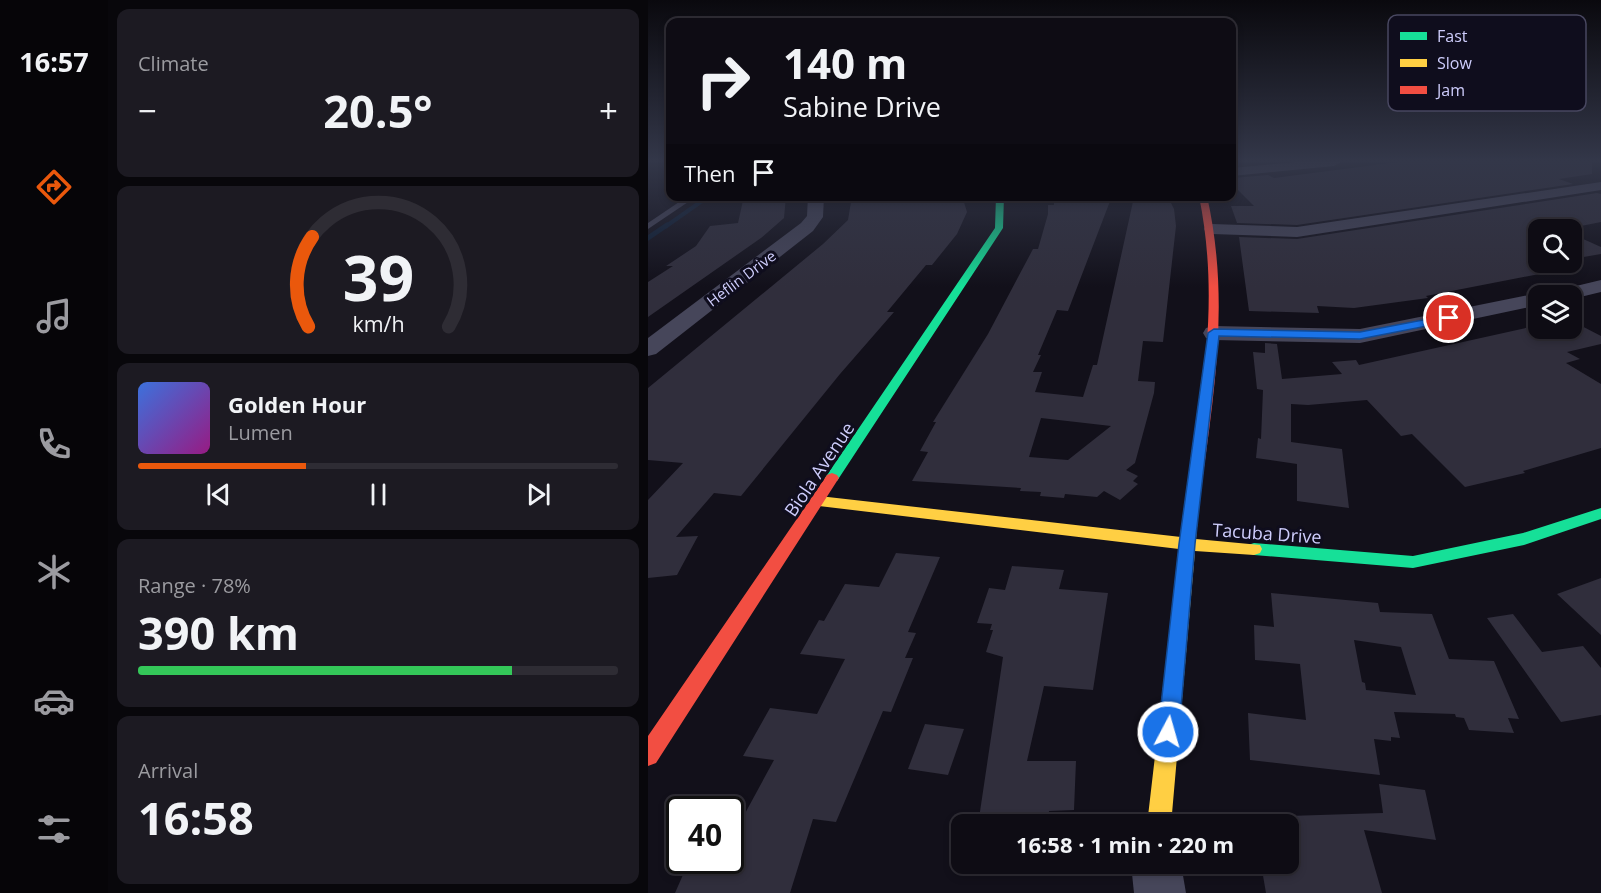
<!DOCTYPE html>
<html lang="en">
<head>
<meta charset="utf-8">
<style>
	body { margin:0; font-family:"Open Sans",sans-serif; background:#1c1a22; color:#f1f3f6; height:100vh; display:flex; flex-direction:column; font-size:22px; white-space:nowrap }
	* { box-sizing:border-box; margin:0 }
	p { font-size:20px; color:#9b9ba0 }
	.icon { flex:none; width:33px; height:33px; fill:none; stroke:currentColor; stroke-width:2; stroke-linecap:round; stroke-linejoin:round }
	.map { position:relative; flex:1; overflow:hidden }
	.panel { display:flex; flex-direction:column; gap:9px; padding:9px; background:#08070b; width:540px }
	.panel>* { flex:none }
	.hud { position:absolute; left:18px; top:18px; width:570px; height:183px; border-radius:12px; box-shadow:0 3px 9px #0003,0 0 0 2px #2e2c34; background:#0e0c14; color:#f1f3f6; overflow:hidden }
	.controls { position:absolute; left:880px; top:219px; display:grid; gap:12px }
	.controls a { display:grid; place-items:center; width:54px; height:54px; border-radius:12px; background:#0e0c14; box-shadow:0 3px 9px #0003,0 0 0 2px #2e2c34; font-size:30px }
	.speed { position:absolute; left:18px; top:796px; display:flex; gap:12px; font-size:30px; font-weight:700; text-align:center }
	.speed>* { display:grid; place-content:center; width:78px; height:78px; border-radius:50%; background:#0e0c14; box-shadow:0 3px 9px #0003,0 0 0 2px #2e2c34; line-height:1 }
	.speed .limit { border:3px solid #111; border-radius:9px; background:#fff; color:#111 }
	.pin { position:absolute; display:grid; place-items:center; width:51px; height:51px; color:#fff; margin:-26px; border:3px solid #fff; border-radius:50%; box-shadow:0 2px 6px #0007 }
	.me { position:absolute; width:66px; margin:-33px; rotate:6deg; stroke-linejoin:round; filter:drop-shadow(0 0 4px #0008) }
	.turn { display:flex; align-items:center; gap:21px; height:126px; padding:0 18px; font-size:27px }
	.turn .icon { width:78px; height:78px; stroke-width:2.5 }
	.turn b { display:block; font-size:42px; line-height:51px }
	.then { display:flex; align-items:center; height:57px; padding:0 18px; background:#0003; gap:12px; font-size:22px }
	.big { font-size:45px; font-weight:700; line-height:1.1 }
	.panel .tile { flex:1; display:flex; flex-direction:column; justify-content:center; gap:9px; min-width:0; padding:0 21px; border-radius:12px; background:#1c1a22 }
	.panel .dial { align-items:center; gap:0 }
	.dial svg { height:156px; overflow:visible; fill:none; stroke:#2e2c34; stroke-width:7; stroke-linecap:round; text-anchor:middle }
	.dial text { fill:#f1f3f6; stroke:none }
	.song { display:flex; align-items:center; gap:18px }
	.cover { width:72px; height:72px; border-radius:9px; background:linear-gradient(135deg,hsl(220 70% 55%),hsl(310 70% 35%)) }
	.played { height:6px; border-radius:3px; background:linear-gradient(90deg,#ea580c 35%,#2e2c34 35%) }
	.keys { display:flex; justify-content:space-around; direction:ltr }
	.heat { display:flex; justify-content:space-between; align-items:center; font-size:33px; direction:ltr }
	.charge { height:9px; border-radius:4px; background:linear-gradient(90deg,#34c759 78%,#2e2c34 0) }
	.trip { position:absolute; left:303px; top:814px; width:348px; height:60px; border-radius:12px; background:#0e0c14; box-shadow:0 3px 9px #0003,0 0 0 2px #2e2c34; font-weight:700; line-height:60px; text-align:center }
	main { display:flex; flex:1; min-height:0 }
	.tab-bar { display:flex; flex-direction:column; width:108px; justify-content:space-around; align-items:center; background:#060508; color:#9b9ba0 }
	.tab-bar .icon { width:42px; height:42px }
	.tab-bar .on { color:#ea580c }
	.tab-bar b { font-size:27px; color:#f1f3f6 }
	.map>svg:first-child { display:block }
	.lines { fill:none; stroke-linecap:round; stroke-linejoin:round }
	.stream-far1 { stroke:#0d1e35; stroke-width:4 }
	.stream { stroke:#0d1e35; stroke-width:5 }
	.building { fill:#302e3c; fill-rule:evenodd }
	.lane { fill:#46465a; fill-rule:evenodd }
	.street { fill:#46465a; fill-rule:evenodd }
	.fast { fill:#16e098; fill-rule:evenodd }
	.slow { fill:#ffcf43; fill-rule:evenodd }
	.jam { fill:#f24e42; fill-rule:evenodd }
	.route { fill:#1a73e8; stroke:#114b97; stroke-width:1.5 }
	.labels { text-anchor:middle; dominant-baseline:central; stroke-width:6; stroke-linejoin:round; paint-order:stroke }
	.far-street-label { font-size:15px; fill:#cecdfc; stroke:#0f0d1d }
	.street-label { font-size:18px; fill:#cecdfc; stroke:#0f0d1d }
	.key { fill:#0f0d1d; stroke:#484760; stroke-width:1.5 }
	.key-label { font-size:16px; fill:#cecdfc }
</style>
</head>
<body>
<main>
<nav class="tab-bar">
<b>16:57</b>
<svg class="icon on" aria-label="directions" viewBox="0 0 24 24"><path d="M12 3l9 9-9 9-9-9zM9 14v-3h6M13 9l2 2-2 2"/></svg>
<svg class="icon" aria-label="music" viewBox="0 0 24 24"><path d="M9 18V5l10-2v13"/><circle cx="6" cy="18" r="3"/><circle cx="16" cy="16" r="3"/></svg>
<svg class="icon" aria-label="phone" viewBox="0 0 24 24"><path d="M5 4h4l2 5-3 2q2 4 5 5l2-3 5 2v4C11 20 4 13 5 4z"/></svg>
<svg class="icon" aria-label="climate" viewBox="0 0 24 24"><path d="M12 3v18M4 7l16 10M4 17L20 7"/></svg>
<svg class="icon" aria-label="car" viewBox="0 0 24 24"><path d="M5 17H2v-5l4-1 3-4h7l3 4 3 1v5h-3M9 17h6M6 11h13"/><circle cx="7" cy="17" r="2"/><circle cx="17" cy="17" r="2"/></svg>
<svg class="icon" aria-label="filters" viewBox="0 0 24 24"><path d="M4 7h16M4 17h16"/><circle cx="9" cy="7" r="2"/><circle cx="15" cy="17" r="2"/></svg>
</nav>
<section class="panel">
<div class="tile"><p>Climate</p>
<div class="heat"><a>−</a><b class="big">20.5°</b><a>+</a></div>
</div>
<div class="tile dial"><svg viewBox="0 0 100 80">
<path d="M14 69A42 42 0 1 1 86 69"/>
<path d="M14 69A42 42 0 0 1 16 23" stroke="#ea580c"/>
<text x="50" y="56" font-size="32" font-weight="700">39</text>
<text x="50" y="72" font-size="11">km/h</text>
</svg></div>
<div class="tile">
<div class="song"><i class="cover"></i><div><b>Golden Hour</b><p>Lumen</p></div></div>
<div class="played"></div>
<div class="keys"><svg class="icon" aria-label="previous" viewBox="0 0 24 24"><path d="M18 5L8 12l10 7zM5 5v14"/></svg><svg class="icon" aria-label="pause" viewBox="0 0 24 24"><path d="M8 5v14M16 5v14"/></svg><svg class="icon" aria-label="next" viewBox="0 0 24 24"><path d="M6 5l10 7-10 7zM19 5v14"/></svg></div>
</div>
<div class="tile"><p>Range · 78%</p><b class="big">390 km</b><div class="charge"></div></div>
<div class="tile"><p>Arrival</p><b class="big">16:58</b></div>
</section>
<div class="map">
<svg width="953" height="893" viewBox="0 0 953 893">
	<rect width="100%" height="100%" fill="#12101a"/>
	<g class="lines">
		<polyline class="stream-far1" points="17,227 61,196"/>
		<polyline class="stream" points="0,238 19,225"/>
	</g>
	<g class="building">
		<polygon points="750,162 944,162 944,174 911,179 925,184 649,225 589,223 583,206 606,206 584,184 584,178 620,175 626,178"/>
		<polygon points="949,193 953,194 953,222 913,230 891,230 891,262 924,262 932,266 778,296 780,298 706,308 669,306 671,313 601,311 591,237 649,239"/>
		<polygon points="96,196 138,196 136,218 113,238 0,317 0,282 25,266 18,266 48,246 62,226 90,223"/>
		<polygon points="216,196 246,196 247,200 314,196 319,212 309,234 284,265 278,265 239,312 246,312 192,374 93,496 66,493 28,537 50,536 29,575 0,578 0,500 35,463 0,460 0,388 175,244 200,220 203,202 216,200"/>
		<path d="M 464,196 L 420,311 L 409,310 L 390,355 L 393,355 L 385,372 L 394,372 L 387,392 L 435,397 L 445,365 L 449,365 L 486,197 L 505,197 L 510,202 L 522,201 L 526,209 L 528,226 L 515,342 L 495,341 L 490,381 L 507,382 L 506,393 L 487,463 L 478,470 L 490,476 L 485,481 L 490,484 L 472,500 L 456,491 L 449,497 L 417,494 L 416,498 L 392,496 L 393,492 L 372,491 L 373,488 L 264,481 L 280,452 L 272,451 L 288,422 L 285,422 L 340,334 L 385,249 L 390,249 L 400,214 L 400,205 L 406,205 L 406,198 ZM 393,418 L 463,426 L 420,460 L 381,457 Z"/>
		<polygon points="924,234 953,247 953,254 924,259"/>
		<polygon points="924,321 953,336 953,344 919,352 932,359 918,363 953,384 953,448 875,471 877,473 817,487 764,434 753,436 719,400 660,405 643,404 643,442 694,449 701,508 649,501 649,464 608,458 610,438 613,439 615,390 609,389 605,352 617,353 617,343 629,344 634,379 694,374 684,362 708,360 711,365 891,325 891,328 924,328"/>
		<polygon points="248,553 292,557 260,632 268,633 257,658 265,658 243,712 235,711 188,822 165,819 142,893 27,893 41,861 82,861 82,841 126,760 95,756 122,708 169,714 197,659 152,654 171,620 176,621 197,584 231,587"/>
		<polygon points="364,566 416,570 411,589 460,593 445,690 396,686 379,761 428,761 426,810 401,811 400,825 330,825 355,657 338,652 345,630 342,630 344,624 329,623 341,588 357,590"/>
		<polygon points="953,578 953,635 909,594"/>
		<path d="M 623,593 L 730,603 L 732,612 L 784,614 L 801,659 L 846,661 L 871,719 L 860,718 L 866,733 L 821,730 L 816,718 L 808,717 L 807,714 L 746,712 L 752,738 L 743,737 L 743,741 L 726,739 L 732,775 L 602,760 L 600,713 L 658,720 L 652,664 L 607,660 L 606,625 L 626,627 ZM 706,640 L 753,647 L 768,695 L 718,690 L 717,683 L 714,682 Z"/>
		<polygon points="865,614 894,652 935,646 953,668 953,715 913,722 839,618"/>
		<polygon points="277,724 316,729 300,775 260,769"/>
		<polygon points="731,784 777,790 788,840 716,830 734,893 618,893 613,864 640,864 640,816 735,813"/>
	</g>
	<g class="lines">
		<polygon class="lane" points="40,196 49,196 0,229 0,223"/>
		<g class="street">
			<polygon points="648,162 693,162 686,166 584,176 584,168"/>
			<polygon points="953,182 953,190 649,237 564,234 558,233 556,229 558,225 564,224 649,227"/>
			<polygon points="160,196 176,196 175,217 165,231 8,354 0,356 0,338 153,223 159,216"/>
			<polygon points="953,280 953,292 924,299 924,296 900,296 903,292"/>
			<polygon points="891,293 899,296 891,296 891,305 712,343 566,340 558,338 555,333 558,328 566,326 712,329"/>
			<polygon points="483,864 533,864 538,893 486,893"/>
		</g>
		<g class="fast">
			<polygon points="348,196 356,196 355,228 189,481 179,481 177,478 179,475 347,228"/>
			<polygon points="953,508 953,519 876,545 765,568 606,555 600,553 598,549 600,545 606,543 765,556 875,533"/>
		</g>
		<polygon class="slow" points="171,496 533,537 537,505 539,501 549,501 551,505 548,539 612,545 614,549 612,553 606,555 547,551 523,825 499,825 531,549 171,506 166,505 164,501 166,497"/>
		<g class="jam">
			<path d="M 551,196 L 559,196 C 583,304 565,398 551,505 L 549,509 L 539,509 L 537,505 C 553,398 573,305 551,196 Z"/>
			<polygon points="184,473 189,475 191,478 189,481 8,763 0,766 0,736 179,475"/>
		</g>
	</g>
	<linearGradient id="sky" x2="0" y2="1"><stop stop-color="#0a090e"/><stop offset="0.56" stop-color="#333749"/><stop offset="1" stop-color="#333749" stop-opacity="0"/></linearGradient>
	<rect width="953" height="287" fill="url(#sky)"/>
	<polygon class="route" points="801,315 805,316 805,321 712,339 571,336 547,544 531,732 528,739 520,742 513,739 510,732 531,544 560,333 566,329 712,332"/>
	<g class="labels">
		<g class="far-street-label">
			<text transform="translate(93 278) rotate(-37)">Heflin Drive</text>
		</g>
		<g class="street-label">
			<text transform="translate(171 469) rotate(-56)">Biola Avenue</text>
			<text transform="translate(619 533) rotate(4)">Tacuba Drive</text>
		</g>
	</g>
	<rect x="740" y="15" width="198" height="96" rx="9" class="key"/>
	<rect x="752" y="32" width="27" height="8" fill="#16e098"/>
	<rect x="752" y="59" width="27" height="8" fill="#ffcf43"/>
	<rect x="752" y="86" width="27" height="8" fill="#f24e42"/>
	<g class="key-label">
		<text x="789" y="42">Fast</text>
		<text x="789" y="69">Slow</text>
		<text x="789" y="96">Jam</text>
	</g>
</svg>
<div class="controls">
<a><svg class="icon" aria-label="search" viewBox="0 0 24 24"><circle cx="10" cy="10" r="6"/><path d="M15 15l6 6"/></svg></a>
<a><svg class="icon" aria-label="layers" viewBox="0 0 24 24"><path d="M12 4l9 5-9 5-9-5zM3 14l9 5 9-5"/></svg></a>
</div>
<div class="speed"><div class="limit">40</div></div>
<div class="pin" style="left:801px;top:318px;background:#d93025"><svg class="icon" aria-label="arrive" viewBox="0 0 24 24"><path d="M6 21V4h12l-3 4 3 4H6"/></svg></div>
<svg class="me" style="left:520px;top:732px" viewBox="-20 -20 40 40"><circle r="17" fill="#1a73e8" stroke="#fff" stroke-width="3"/><path d="M0-11L8 9 0 5-8 9z" fill="#fff"/></svg>
<div class="trip">16:58 · 1 min · 220 m</div>
<div class="hud">
<div class="turn"><svg class="icon" aria-label="right" viewBox="0 0 24 24"><path d="M7 20v-9h11M14 6l5 5-5 5"/></svg><div><b>140 m</b>Sabine Drive</div></div>
<div class="then">Then<svg class="icon" aria-label="arrive" viewBox="0 0 24 24"><path d="M6 21V4h12l-3 4 3 4H6"/></svg></div>
</div>
</div>
</main>
</body>
</html>
